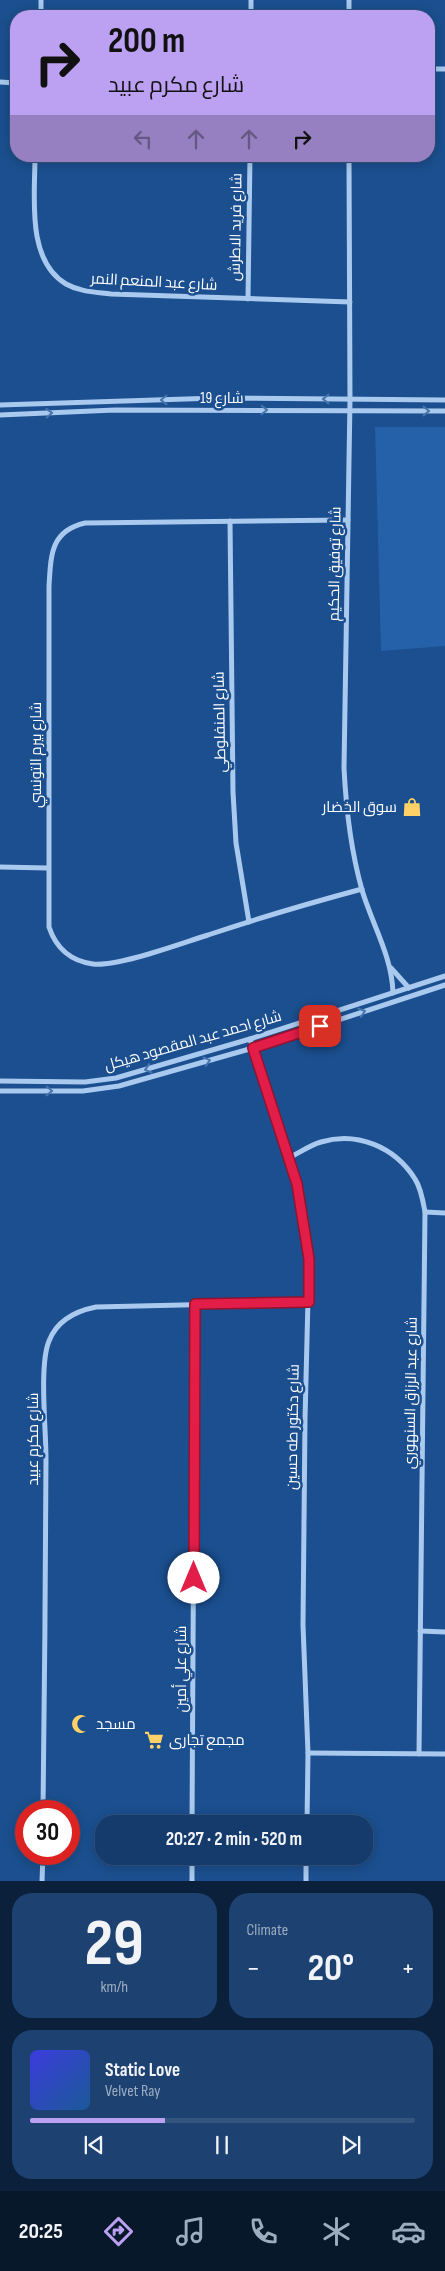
<!DOCTYPE html>
<html lang="en">
<head>
<meta charset="utf-8">
<style>
	body { margin:0; font-family:"Sofia Sans Condensed",Cairo,sans-serif; background:#1d4271; color:#f1f3f6; height:100vh; display:flex; flex-direction:column; font-size:19px; white-space:nowrap }
	* { box-sizing:border-box; margin:0 }
	p { font-size:16px; color:#9dadc1 }
	.icon { flex:none; width:28px; height:28px; fill:none; stroke:currentColor; stroke-width:2; stroke-linecap:round; stroke-linejoin:round }
	.map { position:relative; height:1881px; overflow:hidden }
	.panel { display:flex; flex-direction:column; gap:12px; padding:12px; background:#0b203b; flex:1 }
	.panel>* { flex:none }
	.guide { position:absolute; left:10px; top:10px; width:425px; height:152px; border-radius:20px; box-shadow:0 2px 12px #0003,0 0 0 1px #33557e; background:#bca0f2; color:#111; overflow:hidden }
	.speed { position:absolute; left:15px; top:1800px; display:flex; gap:10px; font-size:25px; font-weight:700; text-align:center }
	.speed>* { display:grid; place-content:center; width:65px; height:65px; border-radius:50%; background:#143b6b; box-shadow:0 2px 12px #0003,0 0 0 1px #33557e; line-height:1 }
	.speed .limit { border:8px solid #d22; background:#fff; color:#111 }
	.pin { position:absolute; display:grid; place-items:center; width:42px; height:42px; color:#fff; margin:-21px; border-radius:10px; box-shadow:0 2px 8px #0006 }
	.me { position:absolute; width:55px; margin:-28px; rotate:0deg; stroke-linejoin:round; filter:drop-shadow(0 0 4px #0008) }
	.turn { display:flex; align-items:center; gap:18px; height:105px; padding:0 15px; font-size:22px }
	.turn .icon { width:65px; height:65px; stroke-width:2.5 }
	.turn b { display:block; font-size:35px; line-height:42px }
	.lanes { display:flex; align-items:center; height:48px; padding:0 15px; background:#0003; justify-content:center; gap:25px; direction:ltr }
	.lanes .off { opacity:.35 }
	.big { font-size:38px; font-weight:700; line-height:1.1 }
	.panel .widget { flex:1; display:flex; flex-direction:column; justify-content:center; gap:8px; min-width:0; padding:0 18px; border-radius:20px; background:#1d4271 }
	.panel .dial { align-items:center; gap:0 }
	.dial b { font-size:65px; line-height:1 }
	.song { display:flex; align-items:center; gap:15px }
	.cover { width:60px; height:60px; border-radius:8px; background:linear-gradient(135deg,hsl(240 70% 55%),hsl(210 70% 35%)) }
	.played { height:5px; border-radius:2px; background:linear-gradient(90deg,#bca0f2 35%,#33557e 35%) }
	.keys { display:flex; justify-content:space-around; direction:ltr }
	.heat { display:flex; justify-content:space-between; align-items:center; font-size:28px; direction:ltr }
	.panel .tiles { flex:1; display:grid; gap:12px; grid-template-columns:1fr 1fr }
	.widget:last-child { grid-column:span 2 }
	.trip { position:absolute; left:95px; top:1815px; width:278px; height:50px; border-radius:20px; background:#143b6b; box-shadow:0 2px 12px #0003,0 0 0 1px #33557e; font-weight:700; line-height:50px; text-align:center }
	.tab-bar { display:flex; height:80px; justify-content:space-around; align-items:center; background:#08182b; color:#9dadc1 }
	.tab-bar .icon { width:35px; height:35px }
	.tab-bar .on { color:#bca0f2 }
	.tab-bar b { font-size:22px; color:#f1f3f6 }
	.map>svg:first-child { display:block }
	.green { fill:#2461a8 }
	.lines { fill:none; stroke-linecap:round; stroke-linejoin:round }
	.minor { stroke:#a9c9ee; stroke-width:5 }
	.oneway { stroke:#4674ac }
	.route-casing { stroke:#92132f; stroke-width:12 }
	.route { stroke:#e11d48; stroke-width:9 }
	.labels { text-anchor:middle; dominant-baseline:central; stroke-width:5; stroke-linejoin:round; paint-order:stroke }
	.street-label { font-size:15px; fill:#fff; stroke:#1b4f8f }
	.poi-label { font-size:15px; fill:#fff; stroke:#1b4f8f; text-anchor:start }
</style>
</head>
<body>
<div class="map">
<svg width="445" height="1881" viewBox="0 0 445 1881">
	<rect width="100%" height="100%" fill="#1b4f8f"/>
	<polygon class="green" points="375,427 445,427 445,646 381,651"/>
	<g class="lines">
		<g class="minor">
			<polyline points="349,0 349,16"/>
			<polyline points="41,16 41,0"/>
			<polyline points="251,16 251,0"/>
			<polyline points="429,69 445,69"/>
			<polyline points="0,82 16,83"/>
			<path d="M 35,156 C 35,197 26,260 66,284 C 80,292 96,292 111,294 L 350,302"/>
			<path d="M 349,156 L 350,400 L 344,768 C 346,808 351,851 362,890 C 372,924 392,956 393,993"/>
			<polyline points="248,299 250,156"/>
			<polyline points="0,405 217,398 445,400"/>
			<polyline points="0,415 115,410 445,411"/>
			<path d="M 348,520 L 85,523 C 50,531 51,556 49,586 L 49,927 C 56,948 71,961 93,964 C 118,967 182,943 208,935 C 259,918 310,903 362,889"/>
			<polyline points="230,521 233,792 236,843 249,922"/>
			<polyline points="0,867 47,868"/>
			<polyline points="391,968 409,988"/>
			<polyline points="250,1039 297,1184 309,1259 305,1420 303,1625 308,1753 307,1824"/>
			<polyline points="0,1081 85,1082 116,1078 250,1039 445,976"/>
			<polyline points="0,1091 83,1091 119,1086 253,1048 445,985"/>
			<path d="M 289,1158 C 299,1153 310,1145 321,1142 C 357,1131 395,1147 415,1179 C 421,1188 423,1201 425,1212 L 419,1754"/>
			<polyline points="425,1212 445,1213"/>
			<polyline points="420,1631 445,1632"/>
			<polyline points="308,1753 445,1754"/>
			<path d="M 43,1811 C 44,1693 46,1576 46,1458 C 46,1429 39,1365 49,1341 C 57,1320 76,1311 96,1307 L 309,1302"/>
			<polyline points="192,1824 195,1303"/>
			<polyline points="42,1881 43,1854"/>
			<polyline points="192,1881 192,1856"/>
			<polyline points="306,1881 306,1856"/>
		</g>
	</g>
	<defs><path id="oneway-chevron" d="M-2-3.5L2.5 0L-2 3.5" fill="none" stroke-width="1.6" stroke-linecap="round" stroke-linejoin="round" transform="scale(1.25)"/></defs>
	<g class="oneway">
		<use href="#oneway-chevron" transform="translate(326 399) rotate(-180)"/>
		<use href="#oneway-chevron" transform="translate(164 400) rotate(179)"/>
		<use href="#oneway-chevron" transform="translate(264 410)"/>
		<use href="#oneway-chevron" transform="translate(426 411)"/>
		<use href="#oneway-chevron" transform="translate(49 413) rotate(-3)"/>
		<use href="#oneway-chevron" transform="translate(362 1012) rotate(-18)"/>
		<use href="#oneway-chevron" transform="translate(207 1061) rotate(-16)"/>
		<use href="#oneway-chevron" transform="translate(148 1069) rotate(164)"/>
		<use href="#oneway-chevron" transform="translate(49 1091) rotate(1)"/>
	</g>
	<g class="lines">
		<g class="route-casing">
			<polyline id="route" points="194,1578 195,1304 309,1302 309,1259 297,1184 253,1048 320,1026"/>
		</g>
		<use href="#route" class="route"/>
	</g>
	<defs>
		<g id="shop-bare" transform="scale(1.5)"><path d="M-5-2.5h2.3a2.7 3.5 0 0 1 5.4 0H5L5.5 6h-11ZM-1.5-2.5h3a1.5 2.3 0 0 0-3 0Z" fill="#ffd166" stroke="#1b4f8f" stroke-width="2.5" paint-order="stroke"/></g>
		<g id="mosque-bare" transform="scale(1.5)"><path d="M3.5-4.9A6 6 0 1 0 3.5 4.9A5 5 0 1 1 3.5-4.9Z" fill="#ffd166" stroke="#1b4f8f" stroke-width="2.5" paint-order="stroke"/></g>
		<g id="supermarket-bare" transform="scale(1.5)"><path d="M-6-5.5h2.5l.6 2H6L4.5 2H-2.5L-4.4-4H-6ZM-1.5 3.2a1.3 1.3 0 1 0 .1 0ZM3 3.2a1.3 1.3 0 1 0 .1 0Z" fill="#ffd166" stroke="#1b4f8f" stroke-width="2.5" paint-order="stroke"/></g>
	</defs>
	<g fill-rule="evenodd">
		<use href="#shop-bare" x="412" y="807"/>
		<use href="#mosque-bare" x="81" y="1724"/>
		<use href="#supermarket-bare" x="154" y="1740"/>
	</g>
	<g class="labels">
		<g class="street-label">
			<text transform="translate(236 227) rotate(-89)">شارع فريد الاطرش</text>
			<text transform="translate(154 282) rotate(3)">شارع عبد المنعم النمر</text>
			<text x="222" y="398">شارع 19</text>
			<text transform="translate(335 564) rotate(-89)">شارع توفيق الحكيم</text>
			<text transform="translate(220 722) rotate(-91)">شارع المنفلوطي</text>
			<text transform="translate(36 755) rotate(-90)">شارع بيرم التونسي</text>
			<text transform="translate(193 1041) rotate(-16)">شارع احمد عبد المقصود هيكل</text>
			<text transform="translate(411 1393) rotate(-89)">شارع عبد الرزاق السنهوري</text>
			<text transform="translate(293 1427) rotate(-89)">شارع دكتور طه حسين</text>
			<text transform="translate(33 1439) rotate(-90)">شارع مكرم عبيد</text>
			<text transform="translate(181 1669) rotate(-90)">شارع علي أمين</text>
		</g>
		<g class="poi-label">
			<text x="397" y="807" text-anchor="end">سوق الخضار</text>
			<text x="96" y="1724">مسجد</text>
			<text x="169" y="1740">مجمع تجارى</text>
		</g>
	</g>
</svg>
<div class="speed"><div class="limit">30</div></div>
<div class="pin" style="left:320px;top:1026px;background:#d93025"><svg class="icon" aria-label="arrive" viewBox="0 0 24 24"><path d="M6 21V4h12l-3 4 3 4H6"/></svg></div>
<svg class="me" style="left:194px;top:1578px" viewBox="-20 -20 40 40"><circle r="19" fill="#fff"/><path d="M0-13L10 11 0 6-10 11z" fill="#e11d48"/></svg>
<div class="trip">20:27 · 2 min · 520 m</div>
<div class="guide">
<div class="turn"><svg class="icon" aria-label="right" viewBox="0 0 24 24"><path d="M7 20v-9h11M14 6l5 5-5 5"/></svg><div><b>200 m</b>شارع مكرم عبيد</div></div>
<div class="lanes"><svg class="icon off" aria-label="left" viewBox="0 0 24 24"><path d="M17 20v-9H6M10 6l-5 5 5 5"/></svg><svg class="icon off" aria-label="ahead" viewBox="0 0 24 24"><path d="M12 20V5M6 11l6-6 6 6"/></svg><svg class="icon off" aria-label="ahead" viewBox="0 0 24 24"><path d="M12 20V5M6 11l6-6 6 6"/></svg><svg class="icon" aria-label="right" viewBox="0 0 24 24"><path d="M7 20v-9h11M14 6l5 5-5 5"/></svg></div>
</div>
</div>
<section class="panel">
<div class="tiles">
<div class="widget dial"><b>29</b><p>km/h</p></div>
<div class="widget"><p>Climate</p>
<div class="heat"><a>−</a><b class="big">20°</b><a>+</a></div>
</div>
<div class="widget">
<div class="song"><i class="cover"></i><div><b>Static Love</b><p>Velvet Ray</p></div></div>
<div class="played"></div>
<div class="keys"><svg class="icon" aria-label="previous" viewBox="0 0 24 24"><path d="M18 5L8 12l10 7zM5 5v14"/></svg><svg class="icon" aria-label="pause" viewBox="0 0 24 24"><path d="M8 5v14M16 5v14"/></svg><svg class="icon" aria-label="next" viewBox="0 0 24 24"><path d="M6 5l10 7-10 7zM19 5v14"/></svg></div>
</div>
</div>
</section>
<nav class="tab-bar">
<b>20:25</b>
<svg class="icon on" aria-label="directions" viewBox="0 0 24 24"><path d="M12 3l9 9-9 9-9-9zM9 14v-3h6M13 9l2 2-2 2"/></svg>
<svg class="icon" aria-label="music" viewBox="0 0 24 24"><path d="M9 18V5l10-2v13"/><circle cx="6" cy="18" r="3"/><circle cx="16" cy="16" r="3"/></svg>
<svg class="icon" aria-label="phone" viewBox="0 0 24 24"><path d="M5 4h4l2 5-3 2q2 4 5 5l2-3 5 2v4C11 20 4 13 5 4z"/></svg>
<svg class="icon" aria-label="climate" viewBox="0 0 24 24"><path d="M12 3v18M4 7l16 10M4 17L20 7"/></svg>
<svg class="icon" aria-label="car" viewBox="0 0 24 24"><path d="M5 17H2v-5l4-1 3-4h7l3 4 3 1v5h-3M9 17h6M6 11h13"/><circle cx="7" cy="17" r="2"/><circle cx="17" cy="17" r="2"/></svg>
</nav>
</body>
</html>
